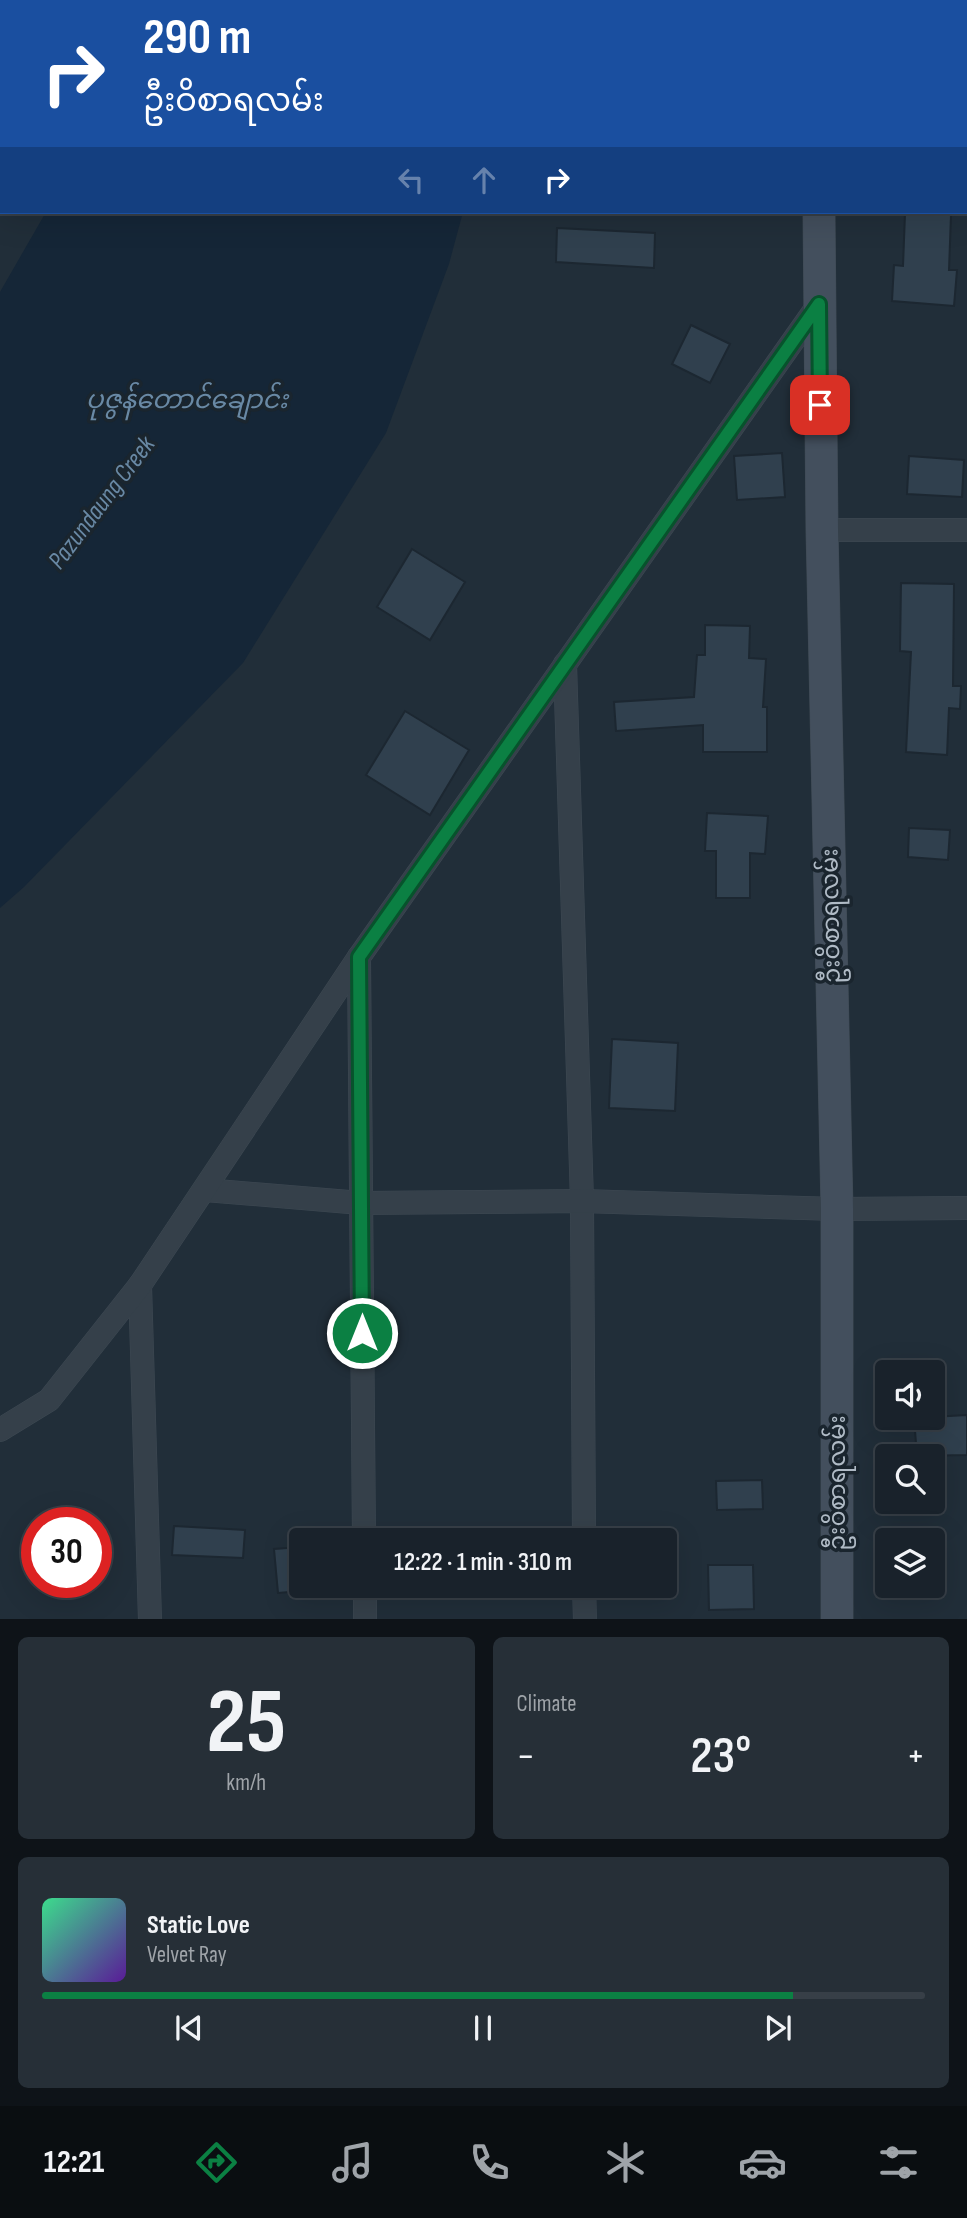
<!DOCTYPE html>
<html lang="en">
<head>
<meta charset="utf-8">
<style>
	body { margin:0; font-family:"Sofia Sans Condensed","Noto Sans Myanmar",sans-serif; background:#262f37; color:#f1f3f6; height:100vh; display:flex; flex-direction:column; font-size:26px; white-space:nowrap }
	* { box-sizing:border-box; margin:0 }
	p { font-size:23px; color:#9fa4a9 }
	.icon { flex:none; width:38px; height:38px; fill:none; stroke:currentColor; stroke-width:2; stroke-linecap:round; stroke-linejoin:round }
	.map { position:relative; height:1619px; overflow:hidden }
	.sheet { display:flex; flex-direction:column; gap:18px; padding:18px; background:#0e1318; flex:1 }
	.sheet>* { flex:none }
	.guide { position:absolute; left:0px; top:0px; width:968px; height:214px; box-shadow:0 7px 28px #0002,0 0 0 2px #373f47; background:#1a4fa0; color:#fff; overflow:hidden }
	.buttons { position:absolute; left:875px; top:1360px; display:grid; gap:14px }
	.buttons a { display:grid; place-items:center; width:70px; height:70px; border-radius:7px; background:#19222b; box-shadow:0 7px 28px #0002,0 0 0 2px #373f47; font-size:35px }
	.speed { position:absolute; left:21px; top:1507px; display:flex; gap:14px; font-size:35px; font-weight:700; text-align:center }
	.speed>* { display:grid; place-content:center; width:91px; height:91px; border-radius:50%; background:#19222b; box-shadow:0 7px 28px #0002,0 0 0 2px #373f47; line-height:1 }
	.speed .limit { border:10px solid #d22; background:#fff; color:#111 }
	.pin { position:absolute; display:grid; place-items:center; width:60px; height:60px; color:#fff; margin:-30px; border-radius:14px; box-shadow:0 4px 10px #0006 }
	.me { position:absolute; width:77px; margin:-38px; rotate:0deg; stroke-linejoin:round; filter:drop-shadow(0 0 5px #0008) }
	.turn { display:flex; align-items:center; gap:24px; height:147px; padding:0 28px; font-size:32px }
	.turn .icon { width:91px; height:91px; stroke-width:2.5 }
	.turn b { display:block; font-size:49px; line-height:60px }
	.lanes { display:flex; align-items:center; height:66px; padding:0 28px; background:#0003; justify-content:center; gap:35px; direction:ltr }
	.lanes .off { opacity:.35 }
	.big { font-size:52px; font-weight:600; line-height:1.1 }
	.sheet .card { flex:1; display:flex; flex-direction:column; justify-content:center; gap:10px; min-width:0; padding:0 24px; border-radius:10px; background:#262f37 }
	.sheet .dial { align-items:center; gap:0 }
	.dial b { font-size:91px; line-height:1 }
	.song { display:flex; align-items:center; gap:21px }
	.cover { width:84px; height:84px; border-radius:10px; background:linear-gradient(135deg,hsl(150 70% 55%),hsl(270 70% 35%)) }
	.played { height:7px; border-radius:4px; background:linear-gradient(90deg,#0b8043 85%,#373f47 85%) }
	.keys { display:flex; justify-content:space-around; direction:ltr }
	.heat { display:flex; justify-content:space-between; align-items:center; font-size:38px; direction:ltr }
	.sheet .tiles { flex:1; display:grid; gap:18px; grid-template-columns:1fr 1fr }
	.card:last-child { grid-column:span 2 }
	.trip { position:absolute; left:289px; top:1528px; width:388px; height:70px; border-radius:7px; background:#19222b; box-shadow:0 7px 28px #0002,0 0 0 2px #373f47; font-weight:600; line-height:70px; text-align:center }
	.tab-bar { display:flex; height:112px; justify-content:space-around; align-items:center; background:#0a0e11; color:#9fa4a9 }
	.tab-bar .icon { width:49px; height:49px }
	.tab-bar .active { color:#0b8043 }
	.tab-bar b { font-size:32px; color:#f1f3f6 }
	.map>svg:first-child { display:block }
	.water { fill:#152637 }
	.building { fill:#30404e; stroke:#1c2731; stroke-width:2 }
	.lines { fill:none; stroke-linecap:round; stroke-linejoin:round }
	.street-casing { stroke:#3e4953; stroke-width:24 }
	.secondary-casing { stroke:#3e4953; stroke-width:33 }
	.street { stroke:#35404a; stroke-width:23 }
	.secondary { stroke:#434f5d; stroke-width:32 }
	.route-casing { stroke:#07532c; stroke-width:18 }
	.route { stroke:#0b8043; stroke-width:12 }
	.labels { text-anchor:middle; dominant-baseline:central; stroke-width:7; stroke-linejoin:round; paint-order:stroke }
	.street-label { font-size:24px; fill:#b0bbc6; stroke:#1a252e }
	.water-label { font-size:26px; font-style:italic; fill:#6989a5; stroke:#1a252e }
</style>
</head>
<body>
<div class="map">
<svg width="967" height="1620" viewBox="0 0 967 1620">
	<rect width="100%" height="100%" fill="#212e39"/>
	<g class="water">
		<polygon points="143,0 515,0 143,2"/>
		<polygon points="46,212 463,212 449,264 386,433 243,663 24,887 0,908 0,292"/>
	</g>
	<g class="building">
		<polygon points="905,214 951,215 949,270 957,270 954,306 892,301 894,265 903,266"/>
		<polygon points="557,228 655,233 654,268 556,262"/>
		<polygon points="691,325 730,344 710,383 672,364"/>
		<polygon points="782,453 785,497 737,500 734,456"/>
		<polygon points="909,456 964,460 962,497 907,494"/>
		<polygon points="412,549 465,582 430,640 377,607"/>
		<polygon points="901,583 954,584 953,686 961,686 960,709 949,708 947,755 906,752 911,652 900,651"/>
		<polygon points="705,625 750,626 749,658 766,659 763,707 767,707 767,752 703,752 703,725 616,731 614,702 694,697 697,655 705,655"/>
		<polygon points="405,711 469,750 430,815 366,775"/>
		<polygon points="707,813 768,816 765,854 750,853 750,898 716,898 716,851 705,851"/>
		<polygon points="909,828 950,830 948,860 908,857"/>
		<polygon points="612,1039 678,1043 675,1111 609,1108"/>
		<polygon points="967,1415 967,1455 917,1456 914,1418"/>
		<polygon points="762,1480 763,1509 717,1510 716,1481"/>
		<polygon points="174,1526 245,1530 243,1558 172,1555"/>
		<polygon points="301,1547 301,1591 278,1593 274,1549"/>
		<polygon points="708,1565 753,1565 754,1609 709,1610"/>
	</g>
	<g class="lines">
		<g class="street-casing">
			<g id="street">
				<polyline points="822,530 967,530"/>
				<polyline points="565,664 582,1201 584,1540"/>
				<polyline points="359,957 364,1540"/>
				<polyline points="205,1190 361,1203 582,1201 837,1209 967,1208"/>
				<polyline points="140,1285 150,1620"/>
				<polyline points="0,1430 49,1400 140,1285 359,957 819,304"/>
				<polyline points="365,1586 365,1620"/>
				<polyline points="584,1586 585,1620"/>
			</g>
		</g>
		<g class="secondary-casing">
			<g id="secondary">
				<polyline points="819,2 819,0"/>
				<polyline points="819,212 822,530 837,1209 837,1620"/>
			</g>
		</g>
		<use href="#street" class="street"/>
		<use href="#secondary" class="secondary"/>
	</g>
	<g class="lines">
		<g class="route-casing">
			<polyline id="route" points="362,1333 359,957 819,304 820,405"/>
		</g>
		<use href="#route" class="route"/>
	</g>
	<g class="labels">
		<g class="street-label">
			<text transform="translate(831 916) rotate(-91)">ဦးဝိစာရလမ်း</text>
			<text transform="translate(837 1483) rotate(-90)">ဦးဝိစာရလမ်း</text>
		</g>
		<g class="water-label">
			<text x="187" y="400">ပုဇွန်တောင်ချောင်း</text>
			<text transform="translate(102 503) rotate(-53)">Pazundaung Creek</text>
		</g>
	</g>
</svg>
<div class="buttons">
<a><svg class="icon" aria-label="sound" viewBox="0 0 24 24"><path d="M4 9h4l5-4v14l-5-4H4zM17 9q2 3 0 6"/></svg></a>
<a><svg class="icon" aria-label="search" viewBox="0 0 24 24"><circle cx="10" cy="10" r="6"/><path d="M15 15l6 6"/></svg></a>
<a><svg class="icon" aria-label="layers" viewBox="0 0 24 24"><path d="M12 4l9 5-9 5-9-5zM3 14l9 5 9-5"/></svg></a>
</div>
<div class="speed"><div class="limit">30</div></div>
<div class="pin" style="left:820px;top:405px;background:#d93025"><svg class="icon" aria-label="arrive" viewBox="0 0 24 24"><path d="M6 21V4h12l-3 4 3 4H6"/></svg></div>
<svg class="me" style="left:362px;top:1333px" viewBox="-20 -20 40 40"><circle r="17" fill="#0b8043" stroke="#fff" stroke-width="3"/><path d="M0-11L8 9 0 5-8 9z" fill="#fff"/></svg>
<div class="trip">12:22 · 1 min · 310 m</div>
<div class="guide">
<div class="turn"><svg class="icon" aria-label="right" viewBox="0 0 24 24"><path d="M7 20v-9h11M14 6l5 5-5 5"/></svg><div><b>290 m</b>ဦးဝိစာရလမ်း</div></div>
<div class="lanes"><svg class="icon off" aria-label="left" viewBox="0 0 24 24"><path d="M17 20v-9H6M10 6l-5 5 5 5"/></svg><svg class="icon off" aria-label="ahead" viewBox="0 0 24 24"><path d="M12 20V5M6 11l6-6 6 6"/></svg><svg class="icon" aria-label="right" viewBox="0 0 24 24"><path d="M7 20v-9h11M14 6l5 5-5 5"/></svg></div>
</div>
</div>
<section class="sheet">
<div class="tiles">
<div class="card dial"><b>25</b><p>km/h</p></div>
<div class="card"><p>Climate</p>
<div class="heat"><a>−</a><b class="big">23°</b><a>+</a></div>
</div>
<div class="card">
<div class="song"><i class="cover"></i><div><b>Static Love</b><p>Velvet Ray</p></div></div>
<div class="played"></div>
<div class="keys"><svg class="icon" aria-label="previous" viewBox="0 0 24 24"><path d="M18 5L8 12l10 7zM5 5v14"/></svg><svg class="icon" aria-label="pause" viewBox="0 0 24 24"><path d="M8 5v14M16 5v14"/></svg><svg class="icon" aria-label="next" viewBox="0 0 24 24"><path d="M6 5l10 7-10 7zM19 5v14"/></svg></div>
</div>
</div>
</section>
<nav class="tab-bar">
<b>12:21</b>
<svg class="icon active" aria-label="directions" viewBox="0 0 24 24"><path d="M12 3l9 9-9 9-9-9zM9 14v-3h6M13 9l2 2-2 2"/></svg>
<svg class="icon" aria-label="music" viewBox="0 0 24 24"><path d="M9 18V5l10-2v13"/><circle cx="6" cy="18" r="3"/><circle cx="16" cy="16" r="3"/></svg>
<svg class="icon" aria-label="phone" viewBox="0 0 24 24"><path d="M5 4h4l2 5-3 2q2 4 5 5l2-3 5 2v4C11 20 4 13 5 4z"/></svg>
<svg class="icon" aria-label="climate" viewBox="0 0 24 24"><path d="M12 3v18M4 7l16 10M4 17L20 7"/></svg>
<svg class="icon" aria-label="car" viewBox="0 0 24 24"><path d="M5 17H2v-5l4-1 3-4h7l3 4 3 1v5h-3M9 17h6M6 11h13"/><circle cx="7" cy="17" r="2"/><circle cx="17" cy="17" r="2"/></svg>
<svg class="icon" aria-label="filters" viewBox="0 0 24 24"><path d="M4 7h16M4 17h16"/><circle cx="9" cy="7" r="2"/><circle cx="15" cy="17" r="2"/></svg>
</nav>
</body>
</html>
